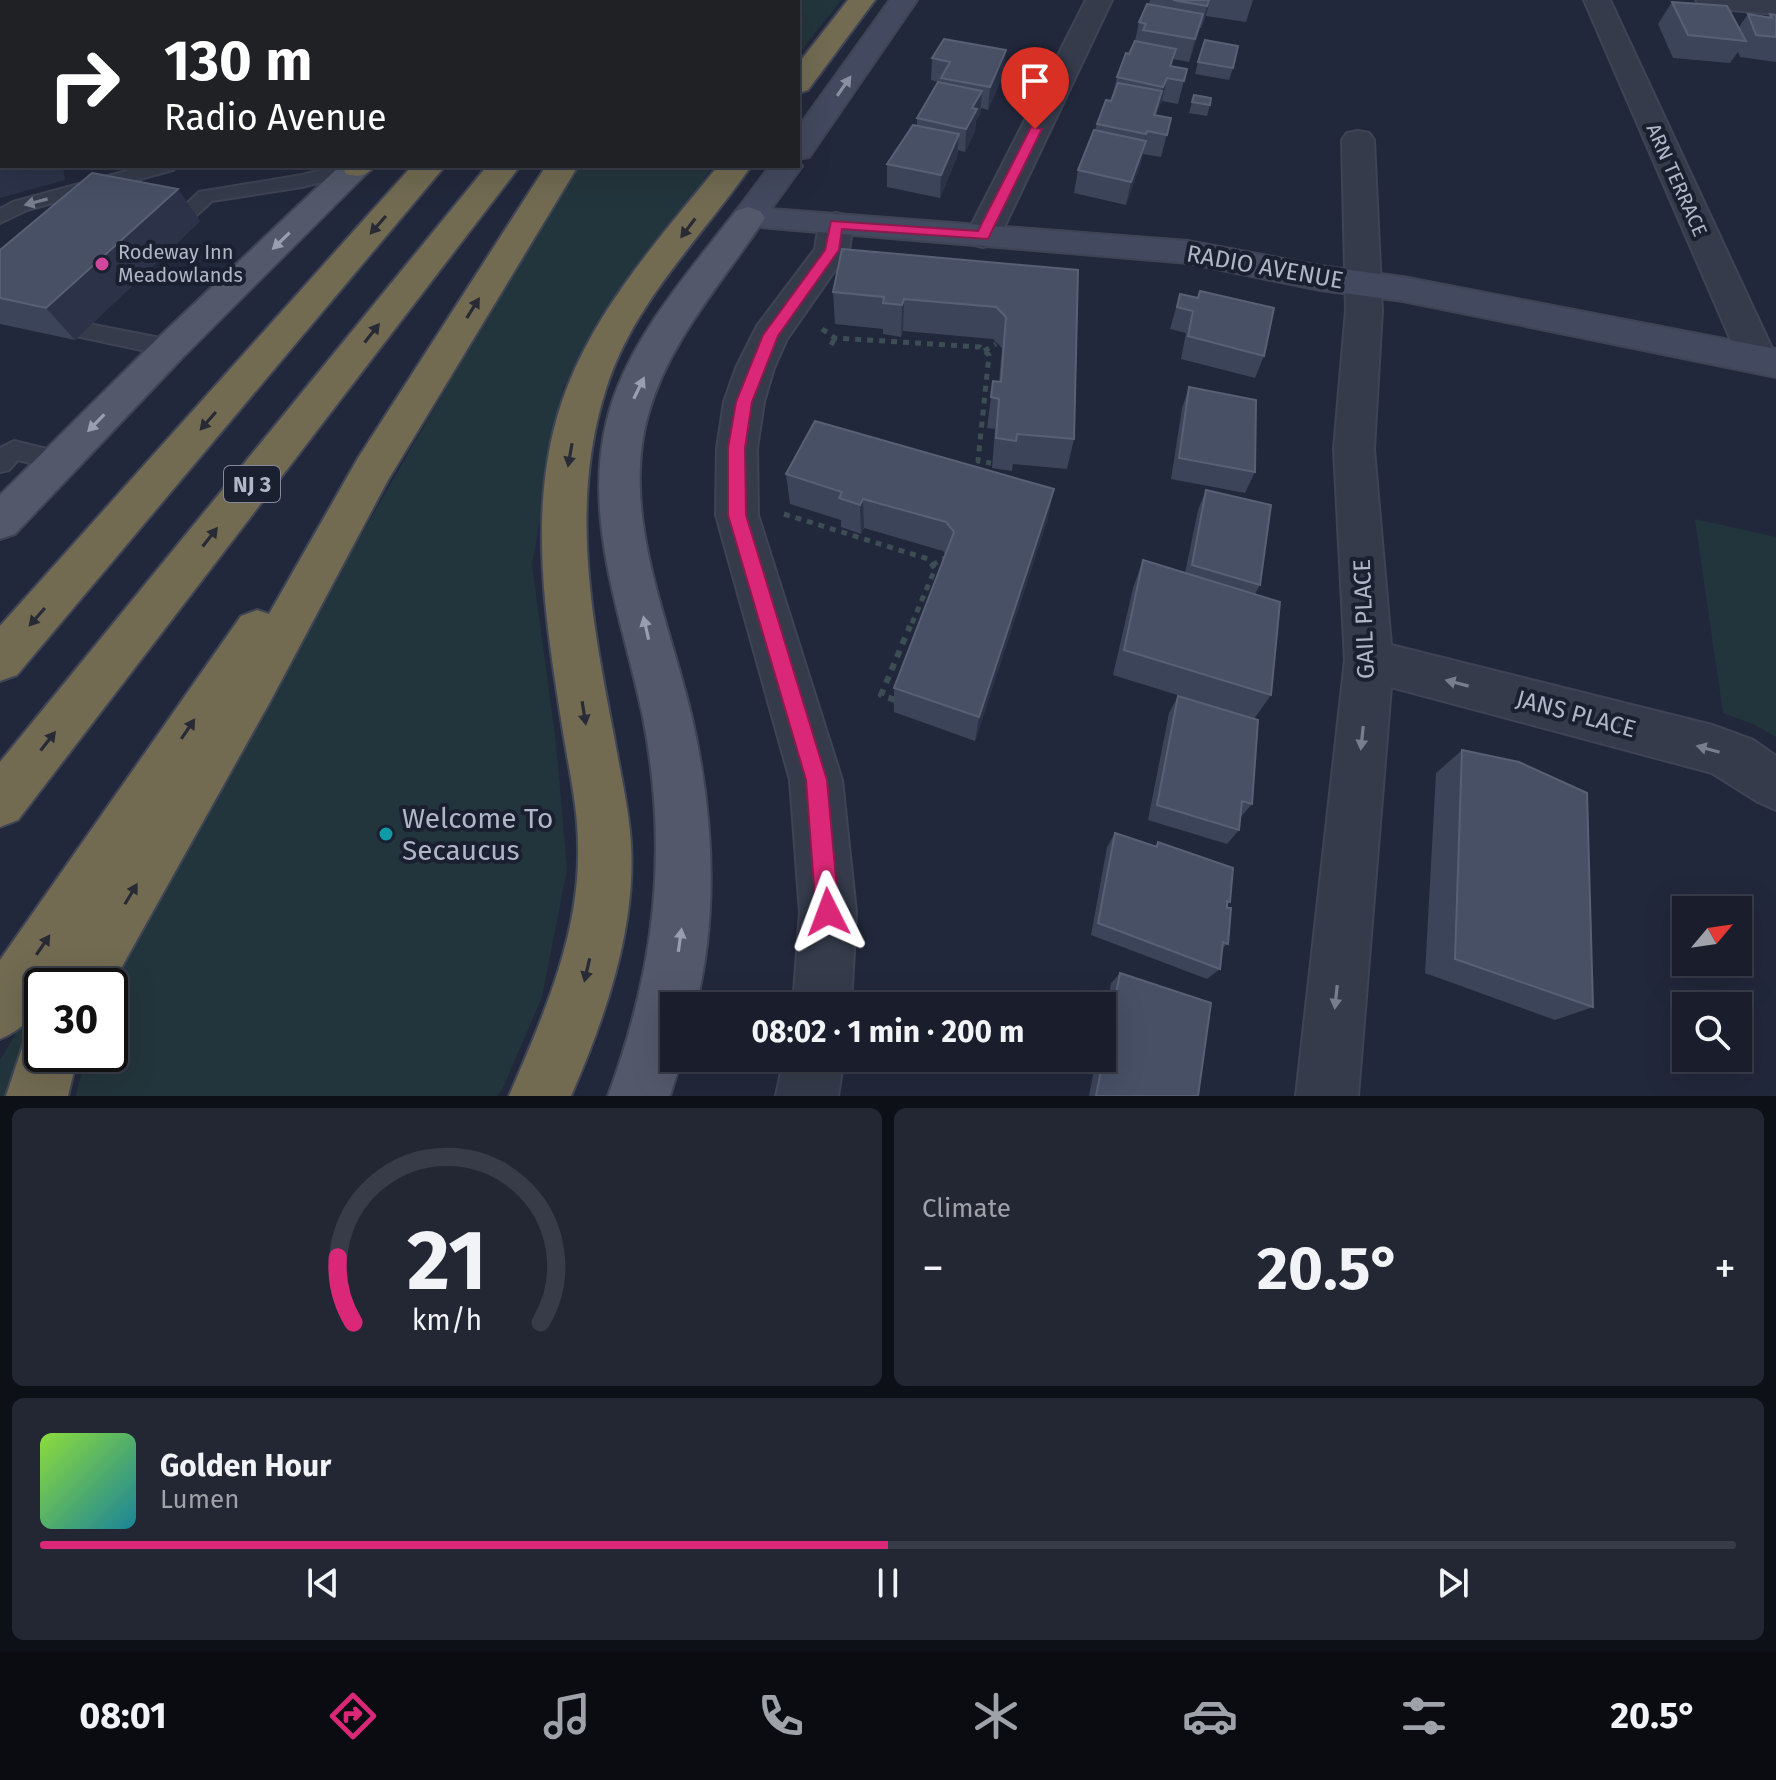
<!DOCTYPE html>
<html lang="en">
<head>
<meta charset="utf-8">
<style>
	body { margin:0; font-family:"Fira Sans",sans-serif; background:#232734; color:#f1f3f6; height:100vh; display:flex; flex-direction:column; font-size:30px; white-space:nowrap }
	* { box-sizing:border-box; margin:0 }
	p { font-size:26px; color:#9fa2a9 }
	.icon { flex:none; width:44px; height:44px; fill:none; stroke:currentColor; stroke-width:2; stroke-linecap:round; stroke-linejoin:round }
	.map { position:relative; height:1096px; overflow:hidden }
	.sheet { display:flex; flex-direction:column; gap:12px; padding:12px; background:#0e1018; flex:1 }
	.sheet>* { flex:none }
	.guide { position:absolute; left:0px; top:0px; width:800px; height:168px; box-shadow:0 8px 32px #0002,0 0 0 2px #383c48; background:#202124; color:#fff; overflow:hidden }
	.needle { width:52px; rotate:61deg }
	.fabs { position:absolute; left:1672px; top:896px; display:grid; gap:16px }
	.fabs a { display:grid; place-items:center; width:80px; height:80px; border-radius:0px; background:#1a1e2c; box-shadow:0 8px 32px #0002,0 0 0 2px #383c48; font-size:40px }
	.speed { position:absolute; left:24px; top:968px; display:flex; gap:16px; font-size:40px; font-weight:700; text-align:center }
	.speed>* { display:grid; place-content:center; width:104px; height:104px; border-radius:50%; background:#1a1e2c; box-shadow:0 8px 32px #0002,0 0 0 2px #383c48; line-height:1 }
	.speed .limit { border:4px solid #111; border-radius:12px; background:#fff; color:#111 }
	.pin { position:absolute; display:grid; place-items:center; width:68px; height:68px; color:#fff; margin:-82px -34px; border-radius:50% 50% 50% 0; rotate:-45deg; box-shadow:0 0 8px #0007 }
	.pin .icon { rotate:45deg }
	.me { position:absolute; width:88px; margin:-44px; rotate:357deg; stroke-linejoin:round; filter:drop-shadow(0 0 6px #0008) }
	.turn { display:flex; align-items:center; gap:28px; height:168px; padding:0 32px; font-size:36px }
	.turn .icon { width:104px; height:104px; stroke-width:2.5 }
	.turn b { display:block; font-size:56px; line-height:68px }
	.big { font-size:60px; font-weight:700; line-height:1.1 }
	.sheet .widget { flex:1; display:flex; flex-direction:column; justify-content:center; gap:12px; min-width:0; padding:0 28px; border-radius:12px; background:#232734 }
	.sheet .dial { align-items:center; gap:0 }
	.dial svg { height:208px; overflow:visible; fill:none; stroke:#383c48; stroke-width:7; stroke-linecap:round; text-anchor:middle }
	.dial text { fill:#f1f3f6; stroke:none }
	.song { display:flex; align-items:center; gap:24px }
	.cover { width:96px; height:96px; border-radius:12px; background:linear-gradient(135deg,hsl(90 70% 55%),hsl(190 70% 35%)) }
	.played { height:8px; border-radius:4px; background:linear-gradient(90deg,#db2777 50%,#383c48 50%) }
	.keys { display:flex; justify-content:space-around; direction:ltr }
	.heat { display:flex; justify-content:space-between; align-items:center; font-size:44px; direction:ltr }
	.sheet .tiles { flex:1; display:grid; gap:12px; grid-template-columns:1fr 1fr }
	.widget:last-child { grid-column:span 2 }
	.trip { position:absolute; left:660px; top:992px; width:456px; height:80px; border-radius:0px; background:#1a1e2c; box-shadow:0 8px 32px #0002,0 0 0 2px #383c48; font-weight:700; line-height:80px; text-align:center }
	.tab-bar { display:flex; height:128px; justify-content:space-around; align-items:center; background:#0a0c12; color:#9fa2a9 }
	.tab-bar .icon { width:56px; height:56px }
	.tab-bar .on { color:#db2777 }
	.tab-bar b { font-size:36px; color:#f1f3f6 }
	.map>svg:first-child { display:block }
	.green { fill:#23353c }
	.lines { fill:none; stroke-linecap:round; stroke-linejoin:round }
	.lane-casing { stroke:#3f4454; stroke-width:4 }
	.street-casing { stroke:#3f4454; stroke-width:4 }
	.secondary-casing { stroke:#3f4454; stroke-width:4 }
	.primary-casing { stroke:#3f4454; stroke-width:4 }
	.highway-casing { stroke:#404556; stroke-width:4 }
	.path-far1 { stroke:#3c4e54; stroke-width:5; stroke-dasharray:6 6; stroke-linecap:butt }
	.path { stroke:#3c4e54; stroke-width:6; stroke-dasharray:7 7; stroke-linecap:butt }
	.lane { fill:#353b4b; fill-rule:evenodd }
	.street { fill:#353b4b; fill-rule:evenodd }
	.secondary { fill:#43495e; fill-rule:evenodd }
	.primary { fill:#53596b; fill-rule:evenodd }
	.highway { fill:#726b52; fill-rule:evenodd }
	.wall { fill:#3c445a }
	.shaded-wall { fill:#2c3349 }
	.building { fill:#485066; stroke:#586075; stroke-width:2 }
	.oneway { fill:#8a8fa2 }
	.oneway2 { fill:#797e8f }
	.oneway3 { fill:#282b35 }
	.oneway4 { fill:#999eb0 }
	.route { fill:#db2777; stroke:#8e194d; stroke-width:2 }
	.hotel-dot { fill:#d1479c; stroke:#1b2030; stroke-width:3 }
	.culture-dot { fill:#0f9aa8; stroke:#1b2030; stroke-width:3 }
	.labels { text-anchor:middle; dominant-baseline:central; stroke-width:8; stroke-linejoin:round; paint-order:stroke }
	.far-street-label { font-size:20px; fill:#b0b5c7; stroke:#1b2030 }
	.far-poi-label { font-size:20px; fill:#b0b5c7; stroke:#1b2030; text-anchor:start }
	.shield { fill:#1b2030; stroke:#83889a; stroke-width:2 }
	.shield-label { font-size:22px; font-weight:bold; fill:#b0b5c7 }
	.street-label { font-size:24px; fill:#b0b5c7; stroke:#1b2030 }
	.near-poi-label { font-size:28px; fill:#b0b5c7; stroke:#1b2030; text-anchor:start }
</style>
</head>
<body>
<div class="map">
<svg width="1776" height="1096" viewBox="0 0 1776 1096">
	<rect width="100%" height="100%" fill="#22283b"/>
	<g class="green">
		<polygon points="682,0 841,0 798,55 798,2 680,2"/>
		<polygon points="579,166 713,166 563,388 532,565 556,743 567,869 542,997 502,1090 497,1096 76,1096 86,1054 110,1054 110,986 154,895 473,341"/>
		<polygon points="1695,519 1776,537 1776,737 1755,725 1723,713"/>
		<polygon points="42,990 42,1004 24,1035 7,1096 0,1096 0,1060"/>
	</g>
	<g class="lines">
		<g class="lane-casing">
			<g id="lane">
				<polygon points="362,0 379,0 380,2 363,2"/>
				<polygon points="145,166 175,166 173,170 27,210 0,223 0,209 13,202"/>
				<polygon points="338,166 366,167 364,171 302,187 212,201 189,222 175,222 172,218 199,192 302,175"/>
				<polygon points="84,323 170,340 178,342 181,348 178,354 170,356 76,336 73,331 76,326"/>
				<polygon points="14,441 67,454 70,461 67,468 58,470 18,460 9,470 0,472 0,448"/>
			</g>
		</g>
		<g class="street-casing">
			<g id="street">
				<polygon points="1086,0 1112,0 1000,236 995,244 983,247 971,244 966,236"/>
				<polygon points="1584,0 1610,0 1776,357 1771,369 1758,373 1745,369 1739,359"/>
				<polygon points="1696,0 1776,0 1776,14 1709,8 1700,6"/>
				<polygon points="1358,131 1369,133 1374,140 1382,310 1374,449 1391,645 1712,725 1753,740 1776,756 1776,810 1758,802 1712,773 1391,687 1358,1096 1296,1096 1345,660 1334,449 1346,310 1342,140 1347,133"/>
				<polygon points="836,213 848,216 853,224 849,250 787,339 774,368 764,402 757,448 758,515 842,780 856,912 851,1006 793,1006 800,912 790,780 716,515 717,448 724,402 736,368 757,326 815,249 819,224 824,216"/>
				<polygon points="784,1058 844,1058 838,1096 776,1096"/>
			</g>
		</g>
		<g class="secondary-casing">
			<g id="secondary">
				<polygon points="890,0 917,0 809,157 798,159 798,128"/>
				<polygon points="798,160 802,166 771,209 1188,241 1320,266 1403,277 1776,349 1776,377 1403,301 1320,290 1188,263 736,225 731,218 770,166 798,166"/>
			</g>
		</g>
		<g class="primary-casing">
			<g id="primary">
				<polygon points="340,166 373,167 183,357 15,534 0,539 0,495 157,339"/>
				<path d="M 748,207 L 760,211 L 765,218 C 723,282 669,340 648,415 C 620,515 670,622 692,718 C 713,812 719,911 696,1006 L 674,1006 L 674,1058 L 682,1058 L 670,1096 L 608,1096 C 655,968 669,852 643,717 C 623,620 582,520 607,420 C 626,342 688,273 736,211 Z"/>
			</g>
		</g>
		<g class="highway-casing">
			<g id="highway">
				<polygon points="848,0 875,0 808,90 798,93 798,64"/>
				<path d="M 342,166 L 374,166 C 366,177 358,177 346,174 Z"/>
				<polygon points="412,166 445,166 17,675 0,681 0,626"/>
				<polygon points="487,166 520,166 18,820 0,827 0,762"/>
				<path d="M 546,166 L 578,166 L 388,480 L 271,700 L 110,988 L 42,986 C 42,1012 22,1030 0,1039 L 0,960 L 241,616 L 257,610 L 269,614 L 358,458 Z"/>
				<path d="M 718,166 L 751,166 C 701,238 633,303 606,389 C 569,504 592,621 614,736 C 620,772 629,808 631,844 C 636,930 605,1018 571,1096 L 509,1096 C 543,1016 580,935 578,847 C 578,810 570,774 564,738 C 546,622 523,498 568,385 C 601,302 663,234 718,166 Z"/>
				<polygon points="42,1027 42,1054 78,1054 68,1096 6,1096 27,1033"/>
			</g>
		</g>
		<g class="path-far1">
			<polyline points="822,329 835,338 980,347 989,355 978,461 991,463"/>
			<polyline points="831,345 835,338"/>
			<polyline points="984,351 996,344"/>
			<polyline points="784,514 928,559 935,569 910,628"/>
			<polyline points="932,565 945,558"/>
		</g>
		<polyline class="path" points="895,700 881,695 910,626"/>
		<use href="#lane" class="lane"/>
		<use href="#street" class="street"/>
		<use href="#secondary" class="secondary"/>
		<use href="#primary" class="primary"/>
		<use href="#highway" class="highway"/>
	</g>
	<g class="wall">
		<polygon points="1150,0 1253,0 1246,22 1206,16 1201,28 1200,28 1189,62 1173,59 1172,66 1187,69 1178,104 1162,101 1158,109 1156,116 1171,118 1161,157 1143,154 1126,205 1074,193 1078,170 1095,130 1097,124 1111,101 1117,77 1135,41 1139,22 1149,4"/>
		<polygon points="1672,2 1739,27 1748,14 1768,17 1770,14 1776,15 1776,62 1740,57 1738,52 1730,63 1673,58 1658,24"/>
		<polygon points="932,58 1004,73 988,110 981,108 980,114 976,121 975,131 965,152 958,150 957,157 940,198 887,187 887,164 917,126 917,118 938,82 931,80"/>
		<polygon points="1198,62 1233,68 1229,80 1195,74"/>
		<polygon points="1194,95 1210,105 1207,116 1189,113"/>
		<polygon points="200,221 75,340 0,324 0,250"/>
		<polygon points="1078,270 1074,439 1067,469 1013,464 1012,471 992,468 995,429 987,428 993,381 999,382 1002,348 993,339 903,331 901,337 883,334 883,329 835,324 833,292"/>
		<polygon points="1180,294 1264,356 1255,378 1181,359 1186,333 1170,329"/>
		<polygon points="1189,387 1255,472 1245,493 1171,479 1182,408"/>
		<polygon points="786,474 1048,518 975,741 894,712 894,688 945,554 943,551 864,528 861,534 841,527 841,520 790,504"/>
		<polygon points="1206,490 1260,585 1255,594 1271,695 1254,719 1252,804 1240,818 1239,830 1227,844 1148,820 1169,713 1178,696 1232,712 1113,675 1133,588 1143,560 1185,573 1198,510"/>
		<polygon points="1462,750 1593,1007 1555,1020 1425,973 1436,773"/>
		<polygon points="1115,833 1155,846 1158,842 1230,902 1227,905 1228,944 1222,948 1220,969 1207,979 1091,935 1107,847"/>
		<polygon points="1120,973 1198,1096 1089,1096 1096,1058 1102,1058 1102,1029 1111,983"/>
	</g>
	<g class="shaded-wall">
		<polygon points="1210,0 1206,16 1201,28 1207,6"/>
		<polygon points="1203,14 1198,36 1189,62 1195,39"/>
		<polygon points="1006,50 1004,73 988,110 990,87"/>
		<polygon points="1167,78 1162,101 1158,109 1163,87"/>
		<polygon points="982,91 980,114 976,121 975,131 965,152 966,129 972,108"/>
		<polygon points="1147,131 1141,164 1126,205 1131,182 1142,151"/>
		<polygon points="959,134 957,157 940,198 941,175"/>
		<polygon points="0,158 2,158 2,166 63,166 65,180 0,198"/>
		<polygon points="178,189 200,221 75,340 46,308"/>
		<polygon points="904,299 903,331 901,337 902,305"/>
		<polygon points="1054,489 1048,518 975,741 979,717"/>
		<polygon points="863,499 864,528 861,534 860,505"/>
	</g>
	<g class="building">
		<polygon points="199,0 245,0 246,2 191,2"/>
		<polygon points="296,0 360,0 361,2 297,2"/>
		<polygon points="1173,0 1209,0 1207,6"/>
		<polygon points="1672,2 1727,6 1746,41 1688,35"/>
		<polygon points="1147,4 1203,14 1195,39 1143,30 1146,24 1139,22"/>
		<polygon points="1748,14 1772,18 1770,14 1776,15 1776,37 1756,35"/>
		<polygon points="944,39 1006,50 990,87 941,78 950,62 932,58"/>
		<polygon points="1205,40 1238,46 1233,68 1198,62"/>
		<polygon points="1135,41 1176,49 1170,66 1187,69 1184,81 1167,78 1163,87 1117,77 1126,53 1129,54"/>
		<polygon points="2,47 2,158 0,158 0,48"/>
		<polygon points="938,82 982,91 972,108 977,109 966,129 917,118"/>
		<polygon points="1118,83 1162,91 1154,115 1171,118 1167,135 1147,131 1146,134 1097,124 1106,100 1111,101"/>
		<polygon points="1194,95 1211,98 1210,105 1192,102"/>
		<polygon points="913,125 959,134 941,175 887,164"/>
		<polygon points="1094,130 1146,141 1131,182 1078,170"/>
		<polygon points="92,173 178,189 46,308 0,298 0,250"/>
		<polygon points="842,249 1078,270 1074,439 1017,434 1016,441 996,438 999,399 991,397 993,381 1001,382 1006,317 996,307 904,299 902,305 883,303 884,297 833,292"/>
		<polygon points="1200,291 1274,308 1264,356 1188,336 1193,311 1177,307 1180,294 1198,298"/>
		<polygon points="1189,387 1256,400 1255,472 1179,458"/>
		<polygon points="815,421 1054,489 979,717 894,688 954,532 946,522 863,499 860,505 839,498 842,492 786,474"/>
		<polygon points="1206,490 1271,505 1260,585 1192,565"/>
		<polygon points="1143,560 1280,602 1271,695 1124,650"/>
		<polygon points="1178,696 1258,720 1252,804 1242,801 1239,830 1157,805"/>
		<polygon points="1462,750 1519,762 1587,793 1593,1007 1455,959"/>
		<polygon points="1115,833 1157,847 1158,842 1233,868 1230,902 1227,901 1227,908 1231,908 1228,944 1223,942 1220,969 1098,923"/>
		<polygon points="1120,973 1211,1003 1198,1096 1096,1096"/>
	</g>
	<defs><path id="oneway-solid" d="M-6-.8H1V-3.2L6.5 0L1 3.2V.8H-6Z" transform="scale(2)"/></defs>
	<use class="oneway" href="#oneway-solid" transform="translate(844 86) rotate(-55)"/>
	<g class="oneway2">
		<use href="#oneway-solid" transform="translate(36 202) rotate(165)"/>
		<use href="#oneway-solid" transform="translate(1457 683) rotate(-165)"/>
		<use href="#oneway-solid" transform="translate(1362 738) rotate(96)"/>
		<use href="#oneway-solid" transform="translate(1708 749) rotate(-164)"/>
		<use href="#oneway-solid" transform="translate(1336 997) rotate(96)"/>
	</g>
	<g class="oneway3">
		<use href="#oneway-solid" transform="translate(378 225) rotate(131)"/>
		<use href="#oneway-solid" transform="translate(688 228) rotate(127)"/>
		<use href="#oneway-solid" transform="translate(473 308) rotate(-58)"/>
		<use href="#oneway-solid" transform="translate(372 333) rotate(-52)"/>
		<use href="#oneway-solid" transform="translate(208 421) rotate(131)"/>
		<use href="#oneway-solid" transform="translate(570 455) rotate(100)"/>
		<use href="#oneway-solid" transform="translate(210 537) rotate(-52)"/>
		<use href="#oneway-solid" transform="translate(37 617) rotate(131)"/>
		<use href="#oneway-solid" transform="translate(584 713) rotate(81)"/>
		<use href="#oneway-solid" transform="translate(188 729) rotate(-56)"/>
		<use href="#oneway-solid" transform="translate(48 741) rotate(-52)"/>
		<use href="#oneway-solid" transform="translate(131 894) rotate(-59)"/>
		<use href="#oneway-solid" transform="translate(43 945) rotate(-56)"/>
		<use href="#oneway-solid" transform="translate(587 970) rotate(103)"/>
	</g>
	<g class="oneway4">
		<use href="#oneway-solid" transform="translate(281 241) rotate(136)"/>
		<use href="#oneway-solid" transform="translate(639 388) rotate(-64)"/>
		<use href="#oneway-solid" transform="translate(96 423) rotate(134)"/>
		<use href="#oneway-solid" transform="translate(646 628) rotate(-103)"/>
		<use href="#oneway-solid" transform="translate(680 940) rotate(-82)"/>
	</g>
	<polygon class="route" points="1031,127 1042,129 988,239 842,229 839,250 778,336 752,402 745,448 746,515 827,780 839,912 836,920 828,923 819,920 816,912 806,780 728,515 728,448 736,402 763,335 825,250 831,221 978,231"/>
	<circle class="hotel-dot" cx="102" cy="264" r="8"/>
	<circle class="culture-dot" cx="386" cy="834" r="8"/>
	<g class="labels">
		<g class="far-street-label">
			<text transform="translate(1677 180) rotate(66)">ARN TERRACE</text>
		</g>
		<g class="far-poi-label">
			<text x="118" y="252">Rodeway Inn<tspan x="118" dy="23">Meadowlands</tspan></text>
		</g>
		<rect class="shield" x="224" y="466" width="56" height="36" rx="6"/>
		<g class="shield-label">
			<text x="252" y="484">NJ 3</text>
		</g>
		<g class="street-label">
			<text transform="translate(1265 267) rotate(10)">RADIO AVENUE</text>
			<text transform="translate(1364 619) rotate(-92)">GAIL PLACE</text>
			<text transform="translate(1576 714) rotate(15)">JANS PLACE</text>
		</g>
		<g class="near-poi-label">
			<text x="402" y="818">Welcome To<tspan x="402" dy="32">Secaucus</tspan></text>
		</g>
	</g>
</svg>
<div class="fabs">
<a><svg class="needle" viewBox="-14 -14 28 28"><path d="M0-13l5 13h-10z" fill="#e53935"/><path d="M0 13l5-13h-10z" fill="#9fa2a9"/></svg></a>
<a><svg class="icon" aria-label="search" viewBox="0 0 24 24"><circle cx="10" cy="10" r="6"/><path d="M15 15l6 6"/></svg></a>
</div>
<div class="speed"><div class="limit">30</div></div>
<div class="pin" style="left:1035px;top:129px;background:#d93025"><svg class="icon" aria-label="arrive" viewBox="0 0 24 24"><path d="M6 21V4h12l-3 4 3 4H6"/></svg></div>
<svg class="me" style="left:828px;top:912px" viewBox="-20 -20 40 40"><path d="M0-17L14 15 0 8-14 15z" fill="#db2777" stroke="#fff" stroke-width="4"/></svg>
<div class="trip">08:02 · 1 min · 200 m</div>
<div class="guide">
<div class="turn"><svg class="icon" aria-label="right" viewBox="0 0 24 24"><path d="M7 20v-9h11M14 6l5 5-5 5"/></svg><div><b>130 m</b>Radio Avenue</div></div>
</div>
</div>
<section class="sheet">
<div class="tiles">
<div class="widget dial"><svg viewBox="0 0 100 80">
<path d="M14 69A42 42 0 1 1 86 69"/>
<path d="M14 69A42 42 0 0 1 8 44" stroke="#db2777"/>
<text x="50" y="56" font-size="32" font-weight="700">21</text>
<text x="50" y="72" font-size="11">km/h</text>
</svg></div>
<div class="widget"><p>Climate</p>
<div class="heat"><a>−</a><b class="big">20.5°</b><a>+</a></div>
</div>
<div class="widget">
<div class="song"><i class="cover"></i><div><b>Golden Hour</b><p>Lumen</p></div></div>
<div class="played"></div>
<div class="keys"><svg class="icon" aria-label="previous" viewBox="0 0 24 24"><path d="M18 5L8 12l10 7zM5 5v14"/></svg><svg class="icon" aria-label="pause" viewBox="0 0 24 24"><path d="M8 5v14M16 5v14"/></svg><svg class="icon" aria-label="next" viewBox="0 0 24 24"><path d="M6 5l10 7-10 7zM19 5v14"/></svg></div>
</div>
</div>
</section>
<nav class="tab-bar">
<b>08:01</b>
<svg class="icon on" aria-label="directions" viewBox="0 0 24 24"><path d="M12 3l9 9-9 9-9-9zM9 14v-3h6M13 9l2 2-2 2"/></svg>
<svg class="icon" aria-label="music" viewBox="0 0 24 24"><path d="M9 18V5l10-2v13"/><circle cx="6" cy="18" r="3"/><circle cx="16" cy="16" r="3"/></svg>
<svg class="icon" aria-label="phone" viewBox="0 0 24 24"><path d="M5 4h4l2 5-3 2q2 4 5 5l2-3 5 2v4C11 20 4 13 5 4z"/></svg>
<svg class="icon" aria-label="climate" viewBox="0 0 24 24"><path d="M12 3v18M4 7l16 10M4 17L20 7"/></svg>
<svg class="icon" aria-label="car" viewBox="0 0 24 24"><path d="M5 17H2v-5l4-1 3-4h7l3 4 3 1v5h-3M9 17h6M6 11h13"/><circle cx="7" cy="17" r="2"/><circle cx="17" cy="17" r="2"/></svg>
<svg class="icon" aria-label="filters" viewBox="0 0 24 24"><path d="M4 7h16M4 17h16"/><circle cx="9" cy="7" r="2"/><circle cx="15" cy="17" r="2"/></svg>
<b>20.5°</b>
</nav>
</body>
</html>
